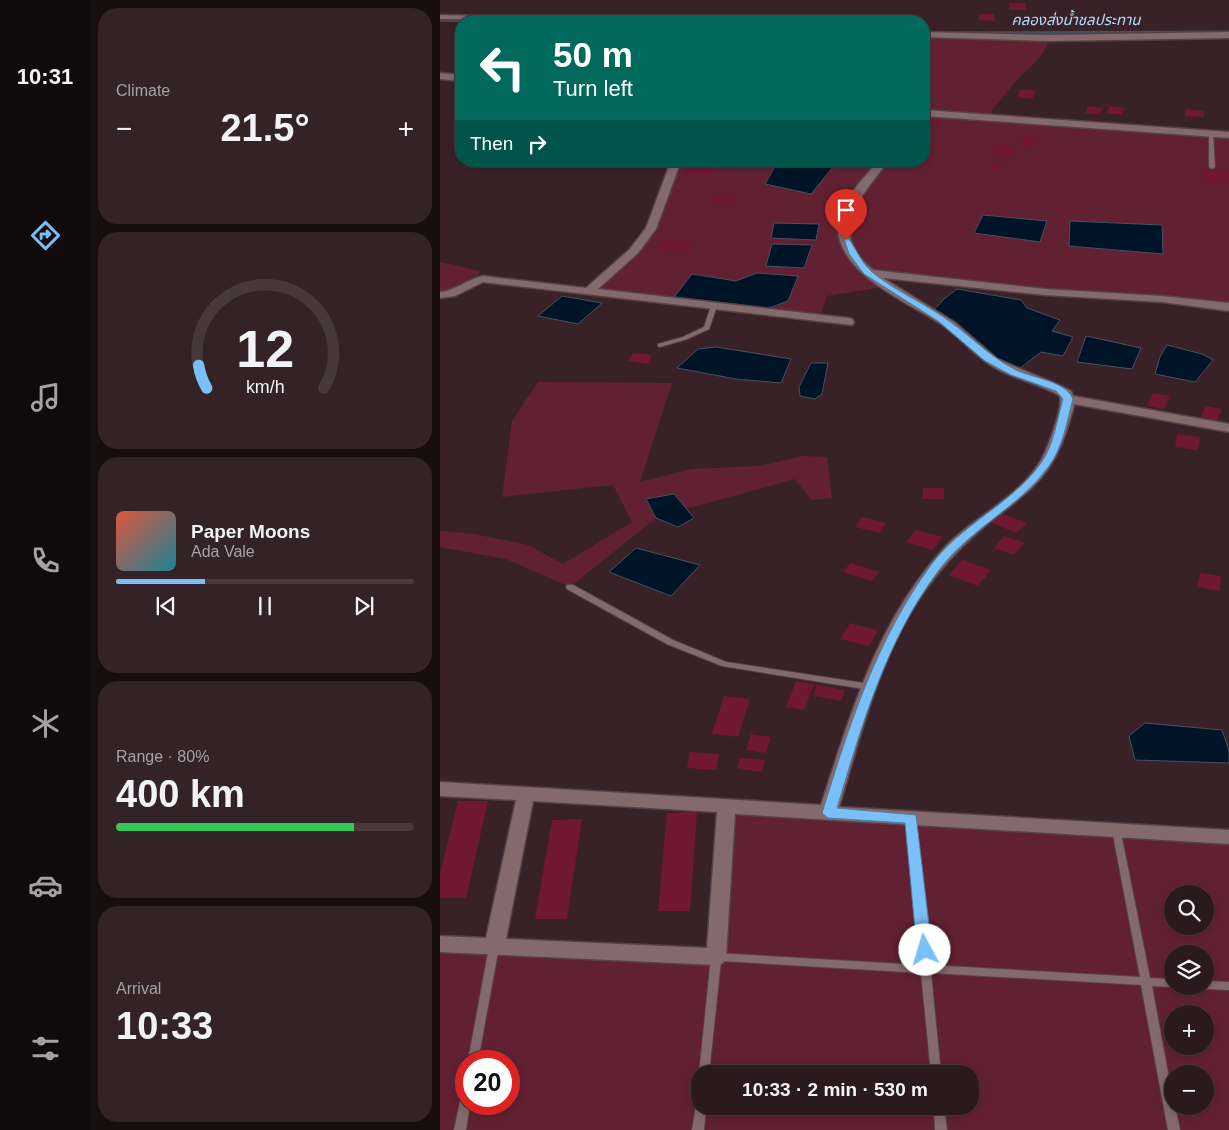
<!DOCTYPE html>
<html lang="en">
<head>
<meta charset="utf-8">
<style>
	body { margin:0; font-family:Helvetica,"Noto Sans Thai",sans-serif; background:#332326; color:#f1f3f6; height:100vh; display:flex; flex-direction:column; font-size:19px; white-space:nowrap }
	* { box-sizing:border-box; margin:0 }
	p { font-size:16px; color:#a6a1a4 }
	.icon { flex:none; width:28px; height:28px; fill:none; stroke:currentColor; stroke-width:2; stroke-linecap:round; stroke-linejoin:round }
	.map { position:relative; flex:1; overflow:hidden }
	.details { display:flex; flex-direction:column; gap:8px; padding:8px; background:#180e10; width:350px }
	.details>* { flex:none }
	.guide { position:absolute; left:15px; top:15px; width:475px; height:152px; border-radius:20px; box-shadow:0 2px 8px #0003,0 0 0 1px #47383b; background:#00695c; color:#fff; overflow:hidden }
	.controls { position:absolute; left:724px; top:885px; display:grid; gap:10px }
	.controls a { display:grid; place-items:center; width:50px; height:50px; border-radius:50%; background:#2b1a1d; box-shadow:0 2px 8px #0003,0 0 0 1px #47383b; font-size:25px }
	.speed { position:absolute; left:15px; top:1050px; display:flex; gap:10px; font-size:25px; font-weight:700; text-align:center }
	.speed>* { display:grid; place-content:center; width:65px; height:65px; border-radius:50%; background:#2b1a1d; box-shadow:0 2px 8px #0003,0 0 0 1px #47383b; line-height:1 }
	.speed .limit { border:8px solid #d22; background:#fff; color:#111 }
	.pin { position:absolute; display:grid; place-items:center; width:42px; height:42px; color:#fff; margin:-51px -21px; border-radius:50% 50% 50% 0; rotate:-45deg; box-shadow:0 0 5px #0007 }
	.pin .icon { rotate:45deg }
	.me { position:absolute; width:55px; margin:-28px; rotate:354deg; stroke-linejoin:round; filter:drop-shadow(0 0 4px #0008) }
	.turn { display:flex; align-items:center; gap:18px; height:105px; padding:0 15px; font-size:22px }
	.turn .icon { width:65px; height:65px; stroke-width:2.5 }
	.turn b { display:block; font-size:35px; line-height:42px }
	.then { display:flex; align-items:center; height:48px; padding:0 15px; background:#0003; gap:10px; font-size:19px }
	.big { font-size:38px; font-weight:600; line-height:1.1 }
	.details .widget { flex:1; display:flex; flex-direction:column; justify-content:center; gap:8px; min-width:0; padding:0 18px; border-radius:20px; background:#332326 }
	.details .dial { align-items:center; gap:0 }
	.dial svg { height:130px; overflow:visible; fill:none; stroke:#47383b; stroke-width:7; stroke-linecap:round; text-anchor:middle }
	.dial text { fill:#f1f3f6; stroke:none }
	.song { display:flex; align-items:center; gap:15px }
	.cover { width:60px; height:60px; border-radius:8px; background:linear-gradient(135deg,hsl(10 70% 55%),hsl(190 70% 35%)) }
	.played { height:5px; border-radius:2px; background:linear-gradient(90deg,#79bff8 30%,#47383b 30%) }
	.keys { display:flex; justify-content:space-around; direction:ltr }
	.heat { display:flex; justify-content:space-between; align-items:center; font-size:28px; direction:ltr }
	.charge { height:8px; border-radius:4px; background:linear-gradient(90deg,#34c759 80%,#47383b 0) }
	.trip { position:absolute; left:251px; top:1065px; width:288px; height:50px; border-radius:20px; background:#2b1a1d; box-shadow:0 2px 8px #0003,0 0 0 1px #47383b; font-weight:600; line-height:50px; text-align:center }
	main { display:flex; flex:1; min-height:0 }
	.menu { display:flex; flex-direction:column; width:90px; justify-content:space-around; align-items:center; background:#110a0c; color:#a6a1a4 }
	.menu .icon { width:35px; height:35px }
	.menu .on { color:#79bff8 }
	.menu b { font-size:22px; color:#f1f3f6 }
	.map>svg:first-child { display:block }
	.green { fill:#622132; fill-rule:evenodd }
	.water { fill:#001427; stroke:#47505e }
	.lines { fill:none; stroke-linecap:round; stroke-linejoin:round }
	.stream { stroke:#47505e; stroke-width:3 }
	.building { fill:#701733 }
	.lane-casing { stroke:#554246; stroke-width:2 }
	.street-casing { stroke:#554246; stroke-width:3 }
	.lane { fill:#84696d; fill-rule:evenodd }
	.street { fill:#84696d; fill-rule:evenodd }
	.route { fill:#79bff8; stroke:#4f7ca1 }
	.labels { text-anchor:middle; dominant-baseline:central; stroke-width:5; stroke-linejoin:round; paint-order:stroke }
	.far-water-label { font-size:15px; font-style:italic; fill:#b3dafa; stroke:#392227 }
</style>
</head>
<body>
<main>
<nav class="menu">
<b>10:31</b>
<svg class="icon on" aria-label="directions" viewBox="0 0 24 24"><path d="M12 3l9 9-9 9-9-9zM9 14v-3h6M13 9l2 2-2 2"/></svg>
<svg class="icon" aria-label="music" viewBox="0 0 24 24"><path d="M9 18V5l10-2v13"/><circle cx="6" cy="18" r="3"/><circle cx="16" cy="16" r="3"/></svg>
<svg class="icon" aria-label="phone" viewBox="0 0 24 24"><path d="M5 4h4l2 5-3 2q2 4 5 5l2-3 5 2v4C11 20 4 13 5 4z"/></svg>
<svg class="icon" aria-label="climate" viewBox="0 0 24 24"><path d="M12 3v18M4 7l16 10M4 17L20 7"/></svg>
<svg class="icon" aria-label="car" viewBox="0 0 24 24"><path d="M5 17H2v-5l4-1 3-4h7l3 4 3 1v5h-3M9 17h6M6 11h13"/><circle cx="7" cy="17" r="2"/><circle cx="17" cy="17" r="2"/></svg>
<svg class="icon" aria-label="filters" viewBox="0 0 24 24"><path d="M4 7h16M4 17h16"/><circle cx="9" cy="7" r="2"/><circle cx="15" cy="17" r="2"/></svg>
</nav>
<section class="details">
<div class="widget"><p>Climate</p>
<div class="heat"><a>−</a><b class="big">21.5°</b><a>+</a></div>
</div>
<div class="widget dial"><svg viewBox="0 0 100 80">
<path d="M14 69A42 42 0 1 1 86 69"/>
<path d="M14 69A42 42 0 0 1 9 55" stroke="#79bff8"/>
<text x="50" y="56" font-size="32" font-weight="700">12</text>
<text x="50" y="72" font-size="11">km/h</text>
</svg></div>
<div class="widget">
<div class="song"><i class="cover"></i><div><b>Paper Moons</b><p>Ada Vale</p></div></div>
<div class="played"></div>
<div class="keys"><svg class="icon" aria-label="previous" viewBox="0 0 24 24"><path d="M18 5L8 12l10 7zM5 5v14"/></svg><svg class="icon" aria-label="pause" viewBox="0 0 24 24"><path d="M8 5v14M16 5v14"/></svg><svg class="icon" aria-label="next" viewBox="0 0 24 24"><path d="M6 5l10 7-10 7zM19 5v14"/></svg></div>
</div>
<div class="widget"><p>Range · 80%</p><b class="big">400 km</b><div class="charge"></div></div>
<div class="widget"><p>Arrival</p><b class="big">10:33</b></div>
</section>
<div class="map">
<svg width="789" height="1130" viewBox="0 0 789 1130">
	<rect width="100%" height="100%" fill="#392227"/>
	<g class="green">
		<path d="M 484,35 L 609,38 C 605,58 590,66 577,80 C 566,92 557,105 547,117 L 789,135 L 789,307 L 605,292 L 429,273 L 449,286 L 387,296 L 379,318 L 148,292 L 203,240 L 236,161 L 484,161 ZM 543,215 L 606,221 L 607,221 L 534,233 Z"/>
		<polygon points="0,262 40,271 33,281 0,295"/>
		<polygon points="98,382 232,383 200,482 252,469 320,466 362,456 387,457 392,498 371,500 355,479 246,509 234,494 206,499 216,518 130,587 66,559 0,547 0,531 34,534 88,545 123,564 192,522 173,485 62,497 72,421"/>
		<path d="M 286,807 L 789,837 L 789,1130 L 0,1130 L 0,944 L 276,957 ZM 732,894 L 765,894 L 765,926 L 732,926 ZM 732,954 L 765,954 L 765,986 L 732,986 ZM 732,1014 L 765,1014 L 765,1046 L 732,1046 ZM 26,1061 L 69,1061 L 69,1104 L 26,1104 ZM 260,1074 L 530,1074 L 530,1106 L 260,1106 ZM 732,1074 L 765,1074 L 765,1106 L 732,1106 Z"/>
	</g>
	<g class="water">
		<polygon points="338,161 398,161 371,194 325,184"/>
		<polygon points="543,215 607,221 600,242 534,233"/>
		<polygon points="630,221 722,225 723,254 629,246"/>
		<polygon points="334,223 379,224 376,240 331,238"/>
		<polygon points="332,244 372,245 364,268 326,266"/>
		<polygon points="317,273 358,276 348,301 329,308 234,297 252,274 296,281"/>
		<polygon points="517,289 581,300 587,308 620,320 612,331 633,337 623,356 601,352 574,373 492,312 504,299"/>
		<polygon points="122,296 162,303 138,324 98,316"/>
		<polygon points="646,336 701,348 692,369 637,362"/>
		<polygon points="727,345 762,354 773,360 755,382 715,374 720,357"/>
		<polygon points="276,347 351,359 341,383 296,379 237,368 258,349"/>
		<polygon points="371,363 388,363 382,394 375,399 360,396 359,387"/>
		<polygon points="234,494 254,518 238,527 216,518 206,499"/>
		<polygon points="196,548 260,565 231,596 169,572"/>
		<polygon points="705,723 782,730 789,751 789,763 695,760 689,736"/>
	</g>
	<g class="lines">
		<g class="stream">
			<polyline points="0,20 35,21"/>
			<polyline points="521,33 789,32"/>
		</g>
	</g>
	<g class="building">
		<rect x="569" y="3" width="17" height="7"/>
		<polygon points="539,14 554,14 555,21 539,20"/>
		<polygon points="581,89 597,91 592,99 577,97"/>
		<polygon points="648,106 663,108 659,115 645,113"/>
		<polygon points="670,106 685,108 681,115 666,113"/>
		<polygon points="745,109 764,111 764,117 745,116"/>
		<polygon points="485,119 501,120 499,125 484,124"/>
		<polygon points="584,134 597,136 593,147 579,146"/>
		<polygon points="555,145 575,147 572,157 551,155"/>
		<polygon points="552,163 565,165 563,170 550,169"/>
		<polygon points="244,166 272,167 270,175 242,174"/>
		<polygon points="763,169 789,171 789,184 762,182"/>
		<polygon points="271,195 295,196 293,203 269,202"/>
		<polygon points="222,240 252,242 248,251 218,250"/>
		<polygon points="193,353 213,355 208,364 188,361"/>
		<polygon points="713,393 730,396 724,409 707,406"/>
		<polygon points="765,406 782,409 777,421 761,418"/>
		<polygon points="737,434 760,437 758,450 735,447"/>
		<rect x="483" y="488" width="21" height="11"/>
		<polygon points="560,513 587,523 576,533 550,522"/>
		<polygon points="422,517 446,523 440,533 415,527"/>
		<polygon points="476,530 503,537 493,550 466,542"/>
		<polygon points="564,536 585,543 574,555 554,548"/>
		<polygon points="522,560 551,570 538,586 509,575"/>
		<polygon points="410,563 439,572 432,581 403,572"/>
		<polygon points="760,573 781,576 780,591 757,587"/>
		<polygon points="410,623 438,630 429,646 400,639"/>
		<polygon points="356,681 374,684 364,710 346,707"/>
		<polygon points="377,685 405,690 401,701 373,696"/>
		<polygon points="284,696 310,699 298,737 272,734"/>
		<polygon points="311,734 331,737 326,753 306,750"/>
		<polygon points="250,752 279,754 276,770 247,768"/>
		<polygon points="300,758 325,760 322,772 297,769"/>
		<polygon points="18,801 48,801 26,898 0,898 0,874"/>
		<polygon points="257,812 250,911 218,911 227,813"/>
		<polygon points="142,819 127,919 95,919 112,820"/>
	</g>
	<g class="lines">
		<g class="lane-casing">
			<g id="lane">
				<polygon points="769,133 773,134 775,167 772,169 769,167"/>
				<polygon points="274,304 277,306 269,329 247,339 220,347 218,346 218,344 243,337 264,327 271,306"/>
				<polygon points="127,585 133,585 233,640 286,662 430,684 433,685 434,687 433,689 430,690 282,666 227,644 127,589 126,587"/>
				<polygon points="471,815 474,816 476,818 490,965 700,977 672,830 674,828 677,827 680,828 710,978 732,979 732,986 735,986 732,987 712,986 732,1094 732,1106 735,1106 740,1130 728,1130 701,985 491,973 501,1074 491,1074 481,973 281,961 269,1074 260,1074 260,1077 259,1074 271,957 272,954 276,953 480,965 466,818 468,816"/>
				<polygon points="54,943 57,944 59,947 38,1061 28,1061 49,947 51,944"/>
				<polygon points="765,981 789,982 789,990 765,989 761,988 761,986 765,986"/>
				<polygon points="26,1092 26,1104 30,1104 26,1130 14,1130 21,1097 22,1094"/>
				<polygon points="260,1102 260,1106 266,1106 264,1130 252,1130 256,1106 257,1103"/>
				<polygon points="494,1106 504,1106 507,1130 495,1130"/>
			</g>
		</g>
		<g class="street-casing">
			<g id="street">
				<polygon points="0,15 181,19 185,21 0,19"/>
				<polygon points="789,32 789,38 609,41 484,37 484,32 609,35"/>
				<polygon points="0,73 21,75 21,81 0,79"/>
				<polygon points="484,110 789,132 789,138 484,116"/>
				<path d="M 231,161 L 241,161 L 216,229 L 198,253 L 158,289 L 408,318 L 412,319 L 414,322 L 412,325 L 43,282 L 15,296 L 0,298 L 0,292 C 15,291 28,279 43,276 L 146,288 L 190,249 L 206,228 Z"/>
				<path d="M 438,161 L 448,161 C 422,197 385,231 433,270 L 605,289 L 722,296 L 789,303 L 789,311 L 722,302 L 605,295 L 443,278 L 514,322 L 557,359 L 623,387 L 631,391 L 633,396 L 789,424 L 789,432 L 634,404 C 633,413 629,421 627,429 C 609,486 578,497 537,533 C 517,550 499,571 484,592 C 440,654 421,735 399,807 L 789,830 L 789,844 L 295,814 L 286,957 L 283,963 L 276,965 L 0,952 L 0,936 L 46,938 L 76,800 L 0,796 L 0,782 L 381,805 C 411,713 438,618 506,546 C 535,516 580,497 601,460 C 607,450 610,439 614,429 C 617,418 622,407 620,396 C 600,384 577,380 557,369 C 536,358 523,340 504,326 C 472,304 408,279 399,237 C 393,207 421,182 438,161 ZM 93,801 L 277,812 L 267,948 L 66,939 Z"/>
			</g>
		</g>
		<use href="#lane" class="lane"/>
		<use href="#street" class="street"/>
	</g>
	<path class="route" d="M 404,239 L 409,239 C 416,249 421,262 431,271 C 449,287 481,302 502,316 C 528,333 548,356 576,370 C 593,378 626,381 633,399 C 627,421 623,447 609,466 C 580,507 529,529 499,570 C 446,640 422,725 397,808 L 476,815 L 492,950 L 490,954 L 485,956 L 479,954 L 477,950 L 465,823 L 388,818 L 382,813 C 409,726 436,640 491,565 C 520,525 573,503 601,463 C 614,445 617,419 623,399 L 616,391 L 571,375 L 545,361 L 498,321 L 424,274 L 409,254 Z"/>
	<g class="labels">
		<g class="far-water-label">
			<text x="636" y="19">คลองส่งน้ำชลประทาน</text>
		</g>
	</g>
</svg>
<div class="controls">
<a><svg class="icon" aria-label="search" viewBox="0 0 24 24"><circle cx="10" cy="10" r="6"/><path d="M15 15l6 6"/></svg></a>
<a><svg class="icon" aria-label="layers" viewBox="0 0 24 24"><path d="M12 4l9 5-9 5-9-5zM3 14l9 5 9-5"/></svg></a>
<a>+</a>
<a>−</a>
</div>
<div class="speed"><div class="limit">20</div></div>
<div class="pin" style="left:406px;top:240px;background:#d93025"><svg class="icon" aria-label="arrive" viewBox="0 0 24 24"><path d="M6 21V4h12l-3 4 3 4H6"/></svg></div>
<svg class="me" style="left:485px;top:950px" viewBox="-20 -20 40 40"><circle r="19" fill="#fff"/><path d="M0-13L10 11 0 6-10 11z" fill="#79bff8"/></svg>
<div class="trip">10:33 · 2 min · 530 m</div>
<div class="guide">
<div class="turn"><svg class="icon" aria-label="left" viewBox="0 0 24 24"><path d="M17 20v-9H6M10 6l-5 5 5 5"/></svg><div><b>50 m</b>Turn left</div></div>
<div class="then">Then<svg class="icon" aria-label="right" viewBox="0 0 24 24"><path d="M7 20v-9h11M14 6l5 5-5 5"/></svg></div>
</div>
</div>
</main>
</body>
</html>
